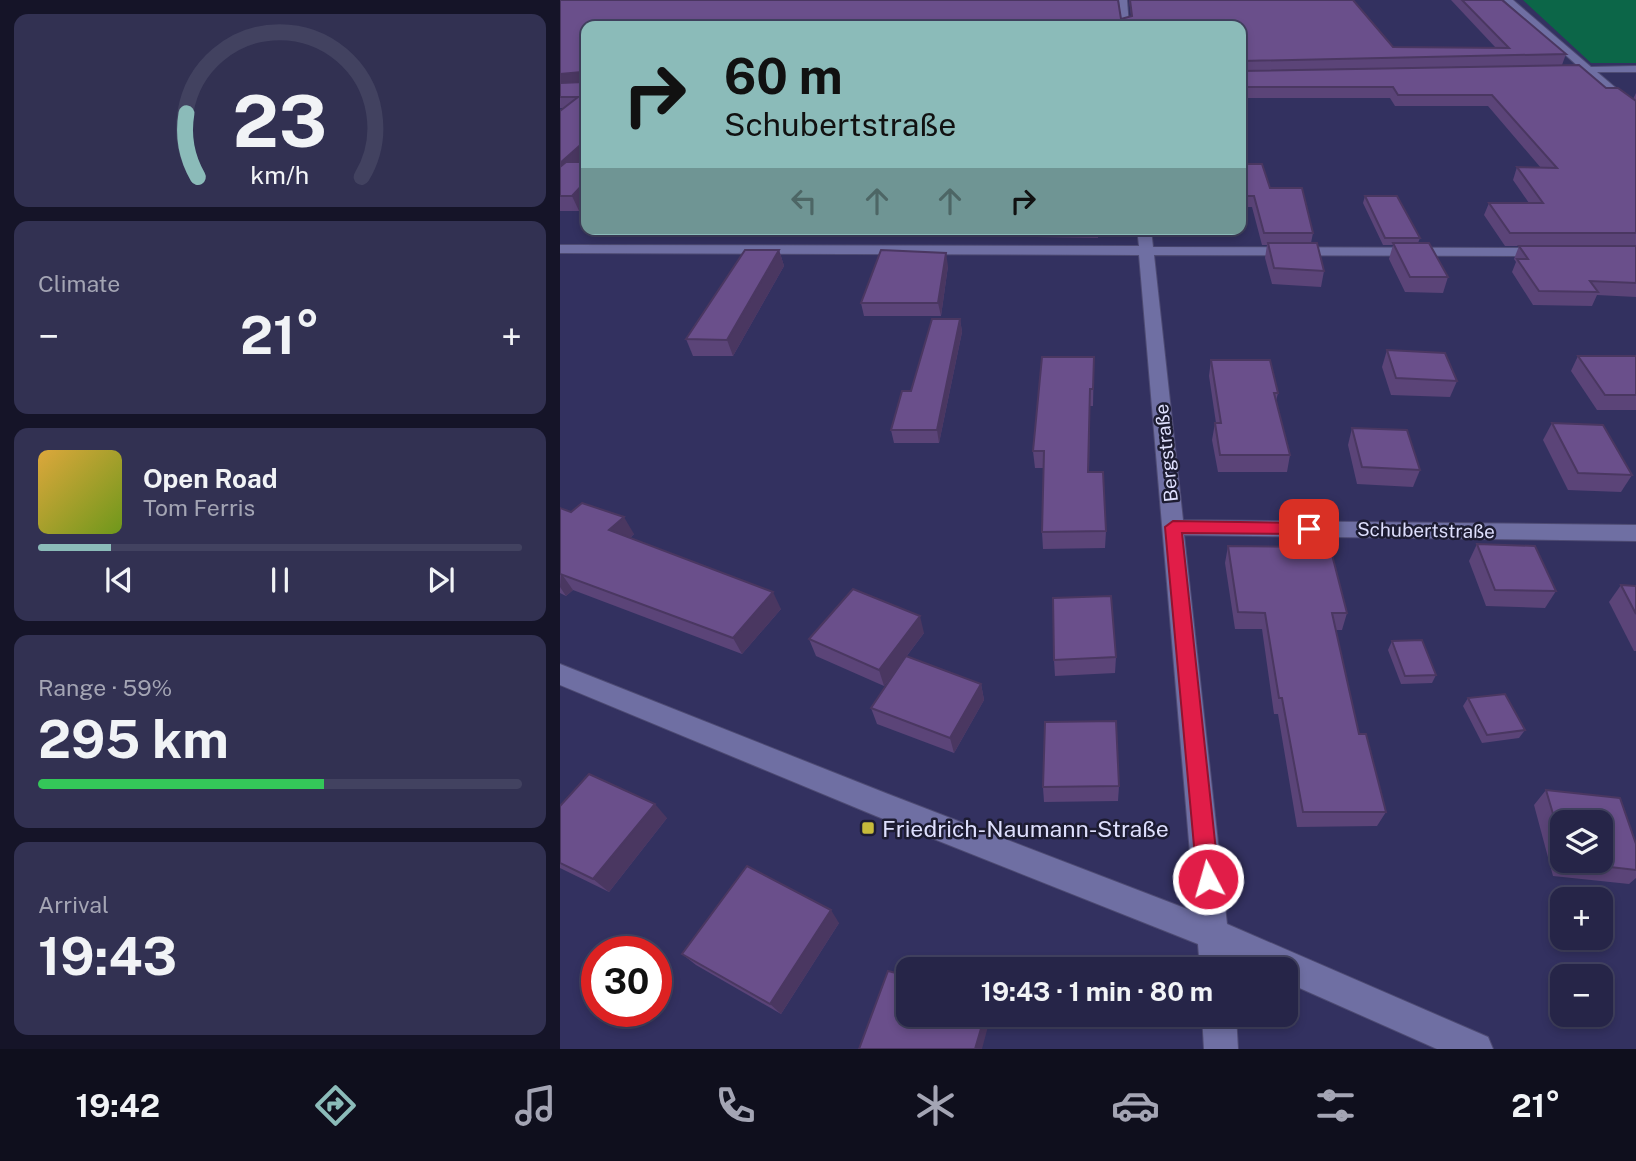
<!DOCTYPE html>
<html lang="en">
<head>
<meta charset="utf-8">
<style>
	body { margin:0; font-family:"Public Sans",sans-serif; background:#323152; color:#f1f3f6; height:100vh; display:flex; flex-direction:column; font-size:26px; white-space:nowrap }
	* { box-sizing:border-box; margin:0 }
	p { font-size:23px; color:#a4a5b4 }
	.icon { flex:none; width:38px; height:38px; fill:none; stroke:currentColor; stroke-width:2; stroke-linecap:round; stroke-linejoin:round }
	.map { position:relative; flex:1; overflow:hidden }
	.side { display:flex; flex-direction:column; gap:14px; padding:14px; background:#151428; width:560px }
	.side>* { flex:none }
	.top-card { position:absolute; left:21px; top:21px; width:665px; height:214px; border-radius:14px; box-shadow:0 4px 10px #0003,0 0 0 2px #424260; background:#8bbbb9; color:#111; overflow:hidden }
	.tools { position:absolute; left:990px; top:810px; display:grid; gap:14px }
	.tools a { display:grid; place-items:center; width:63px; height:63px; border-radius:14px; background:#262548; box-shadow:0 4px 10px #0003,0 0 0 2px #424260; font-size:35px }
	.speed { position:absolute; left:21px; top:936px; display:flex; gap:14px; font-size:35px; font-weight:700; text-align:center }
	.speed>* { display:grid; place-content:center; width:91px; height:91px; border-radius:50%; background:#262548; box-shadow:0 4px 10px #0003,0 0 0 2px #424260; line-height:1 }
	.speed .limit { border:10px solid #d22; background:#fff; color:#111 }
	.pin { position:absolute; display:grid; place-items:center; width:60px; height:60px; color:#fff; margin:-30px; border-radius:14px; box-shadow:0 4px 10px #0006 }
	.me { position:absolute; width:77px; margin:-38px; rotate:354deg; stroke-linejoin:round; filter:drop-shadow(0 0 5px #0008) }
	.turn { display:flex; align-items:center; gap:24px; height:147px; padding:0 28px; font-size:32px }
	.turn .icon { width:91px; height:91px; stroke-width:2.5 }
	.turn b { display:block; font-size:49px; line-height:60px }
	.lanes { display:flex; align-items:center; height:66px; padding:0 28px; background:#0003; justify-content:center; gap:35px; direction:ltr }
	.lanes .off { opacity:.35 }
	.big { font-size:52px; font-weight:700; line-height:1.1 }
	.side .card { flex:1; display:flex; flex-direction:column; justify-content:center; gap:10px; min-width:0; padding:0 24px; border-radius:14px; background:#323152 }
	.side .dial { align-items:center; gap:0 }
	.dial svg { height:182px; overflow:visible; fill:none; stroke:#424260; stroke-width:7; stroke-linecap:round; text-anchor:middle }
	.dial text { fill:#f1f3f6; stroke:none }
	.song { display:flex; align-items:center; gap:21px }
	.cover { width:84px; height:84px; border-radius:10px; background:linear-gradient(135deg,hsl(40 70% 55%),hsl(80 70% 35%)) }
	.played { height:7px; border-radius:4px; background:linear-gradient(90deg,#8bbbb9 15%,#424260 15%) }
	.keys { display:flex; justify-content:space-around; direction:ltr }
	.heat { display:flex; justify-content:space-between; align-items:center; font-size:38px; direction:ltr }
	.charge { height:10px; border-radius:5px; background:linear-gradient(90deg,#34c759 59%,#424260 0) }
	.trip { position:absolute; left:336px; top:957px; width:402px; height:70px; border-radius:14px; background:#262548; box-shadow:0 4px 10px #0003,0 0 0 2px #424260; font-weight:700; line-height:70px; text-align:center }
	.tabs { display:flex; height:112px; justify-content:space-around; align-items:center; background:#0f0f1d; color:#a4a5b4 }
	.tabs .icon { width:49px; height:49px }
	.tabs .on { color:#8bbbb9 }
	.tabs b { font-size:32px; color:#f1f3f6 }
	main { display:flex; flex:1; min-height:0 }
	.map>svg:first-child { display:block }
	.green { fill:#0c6648 }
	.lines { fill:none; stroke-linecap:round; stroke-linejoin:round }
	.minor-casing { stroke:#4e4b73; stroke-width:2 }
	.minor { fill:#6f6fa3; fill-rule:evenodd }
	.wall { fill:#5b4478; fill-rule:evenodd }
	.shaded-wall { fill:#4a3761 }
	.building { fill:#6a4f8b; stroke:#4a3761; stroke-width:2 }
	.route { fill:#e11d48; stroke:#92132f; stroke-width:2 }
	.poi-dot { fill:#c7bb3b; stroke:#1d1c32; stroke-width:2.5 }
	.labels { text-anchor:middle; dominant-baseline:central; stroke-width:5; stroke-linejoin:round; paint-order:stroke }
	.street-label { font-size:19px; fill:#dedffd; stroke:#1d1c32 }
	.near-poi-label { font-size:23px; fill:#dedffd; stroke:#1d1c32; text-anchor:start }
</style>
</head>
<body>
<main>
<section class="side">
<div class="card dial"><svg viewBox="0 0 100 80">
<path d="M14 69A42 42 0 1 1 86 69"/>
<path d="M14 69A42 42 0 0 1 9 41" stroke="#8bbbb9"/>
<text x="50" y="56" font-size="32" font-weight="700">23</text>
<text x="50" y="72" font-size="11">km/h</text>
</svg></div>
<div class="card"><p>Climate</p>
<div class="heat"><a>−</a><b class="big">21°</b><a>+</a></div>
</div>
<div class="card">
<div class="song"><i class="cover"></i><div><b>Open Road</b><p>Tom Ferris</p></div></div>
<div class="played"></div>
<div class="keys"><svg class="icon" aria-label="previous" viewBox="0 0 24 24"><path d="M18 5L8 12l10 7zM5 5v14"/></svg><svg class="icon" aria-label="pause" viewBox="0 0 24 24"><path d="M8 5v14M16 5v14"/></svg><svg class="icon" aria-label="next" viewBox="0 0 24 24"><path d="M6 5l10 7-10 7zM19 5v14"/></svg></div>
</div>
<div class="card"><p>Range · 59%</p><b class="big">295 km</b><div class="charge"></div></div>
<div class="card"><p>Arrival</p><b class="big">19:43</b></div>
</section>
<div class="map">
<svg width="1076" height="1049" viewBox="0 0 1076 1049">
	<rect width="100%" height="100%" fill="#333160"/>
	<polygon class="green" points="963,0 1076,0 1076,63 1031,63"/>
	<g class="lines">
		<g class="minor-casing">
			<g id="minor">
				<polygon points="559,0 567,0 569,26 561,26"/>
				<polygon points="944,0 953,0 1031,67 1076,66 1076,72 1037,72 1076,105 1076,114 1026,73 995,72 998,67 1019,67"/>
				<polygon points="577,229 591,229 593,247 985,248 992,252 985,256 594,255 623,520 1076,525 1076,541 624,535 667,924 928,1037 933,1049 877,1049 726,982 726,970 697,970 671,958 672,970 640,970 638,944 316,816 0,685 0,664 328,794 635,912 579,255 0,253 0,245 579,246"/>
				<polygon points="642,1015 676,1015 678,1049 644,1049"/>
			</g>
		</g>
		<use href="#minor" class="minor"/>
	</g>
	<g class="wall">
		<polygon points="0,0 561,19 571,16 569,0 793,0 833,47 936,48 891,0 942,0 1006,54 1002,65 774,69 1046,88 1073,99 1076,93 1076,297 1037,295 1032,306 973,305 952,272 956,262 954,259 959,246 945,246 924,215 929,203 969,203 953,180 957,167 981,168 928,106 835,106 830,98 681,98 681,26 26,26 26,157 21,162 19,211 0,211 0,111 4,108 0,108"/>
		<polygon points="681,164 710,188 753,233 751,243 764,271 761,287 712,284 705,258 707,245 702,245 692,207 681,207"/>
		<polygon points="805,196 860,238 858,243 888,277 883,293 845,292 829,259 833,245 823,245 803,203"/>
		<polygon points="476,229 538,229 538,238 476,237"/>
		<polygon points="219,250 224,266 173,356 133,356 126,339"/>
		<polygon points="388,266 381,316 304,316 301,303"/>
		<polygon points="400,319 402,332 379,443 334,443 331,430 351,391"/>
		<polygon points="827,350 897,381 890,397 831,395 822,367"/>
		<polygon points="1018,356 1076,356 1076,410 1037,410 1011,371"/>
		<polygon points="534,357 533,406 530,406 529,472 546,531 545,548 483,549 482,532 484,468 475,468 473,451"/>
		<polygon points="651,360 718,393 716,401 730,455 727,472 658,472 652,440 655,423 656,423 649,376"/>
		<polygon points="992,423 1072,475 1061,492 1008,490 983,440"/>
		<polygon points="792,428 860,470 853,487 797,484 788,445"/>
		<polygon points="0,508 74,534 70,538 221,609 182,654 13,590 6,596 0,593"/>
		<polygon points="917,544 996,591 985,608 926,606 909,561"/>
		<polygon points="668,546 787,613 782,630 776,630 799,734 826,812 817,826 737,827 718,714 714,714 702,629 675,629 665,563"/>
		<polygon points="1061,585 1076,586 1076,651 1074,651 1049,602"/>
		<polygon points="364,633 346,657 421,684 424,700 394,753 317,724 311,708 343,662 324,686 256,656 249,639"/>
		<polygon points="832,641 876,675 872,683 841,684 828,650"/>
		<polygon points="556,657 555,673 495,676 494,660"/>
		<polygon points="908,698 965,730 959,738 922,743 903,706"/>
		<polygon points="559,786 558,801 484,802 483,787"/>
		<path d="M 986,790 L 1076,844 L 1076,878 L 1069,884 L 993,876 L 974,805 ZM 1003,822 L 1041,861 L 1003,861 Z"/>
		<polygon points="0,806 107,818 49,892 0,868"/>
		<polygon points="279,923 221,1014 136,965 122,954"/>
	</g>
	<g class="shaded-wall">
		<polygon points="21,72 26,82 0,86 0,74"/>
		<polygon points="26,140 26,157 4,177 0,169 0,163"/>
		<polygon points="26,181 26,203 19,211 12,196"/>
		<polygon points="219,250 224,266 173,356 167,340"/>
		<polygon points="386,253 388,266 381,316 378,303"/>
		<polygon points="400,319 402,332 379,443 377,430"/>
		<polygon points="64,517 74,534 59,547 49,530"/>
		<polygon points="1,573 13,590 6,596 0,587"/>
		<polygon points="213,592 221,609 182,654 173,638"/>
		<polygon points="360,616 364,633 324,686 319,670"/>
		<polygon points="421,684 424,700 394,753 390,738"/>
		<polygon points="95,804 107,818 49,892 33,879"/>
		<polygon points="271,910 279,923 221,1014 210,1004"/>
		<polygon points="425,1015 431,1015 422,1049 415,1049"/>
	</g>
	<g class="building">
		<polygon points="0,0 558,0 561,19 572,16 570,0 793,0 833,47 949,48 902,0 942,0 1006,54 682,61 681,69 681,26 537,25 538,26 26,26 26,140 0,163 0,111 18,97 0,97 0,83 23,82 21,72 0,74"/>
		<polygon points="1019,65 1046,88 1058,88 1076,101 1076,233 950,233 929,203 983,203 957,167 997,168 932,95 838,95 833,87 681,87 681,71"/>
		<polygon points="6,162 26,162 26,181 12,196 0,196 0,167"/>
		<polygon points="681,164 702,164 710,188 742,188 753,233 704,233 694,196 681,196"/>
		<polygon points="805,196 837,196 860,238 825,238"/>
		<polygon points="708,243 757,243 764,271 714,268"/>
		<polygon points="833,243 869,243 888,277 850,277"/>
		<polygon points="959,246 1076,246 1076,283 1030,281 1038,292 979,291 957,259 968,259"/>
		<polygon points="185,250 219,250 167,340 126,339"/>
		<polygon points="321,250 386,253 378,303 301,303"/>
		<polygon points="372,319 400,319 377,430 331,430 342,391 351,391"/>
		<polygon points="827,350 885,353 897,381 836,378"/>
		<polygon points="1018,356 1076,356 1076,395 1045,395"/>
		<polygon points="482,357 534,357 533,389 530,389 528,472 543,472 546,531 482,532 484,451 473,451"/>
		<polygon points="651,360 710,360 718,393 714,393 730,455 660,455 655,423 661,423"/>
		<polygon points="992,423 1043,425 1072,475 1018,473"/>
		<polygon points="792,428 847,430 860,470 802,467"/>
		<polygon points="22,503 64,517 49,530 213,592 173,638 0,574 0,508 11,512"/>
		<polygon points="917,544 975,546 996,591 935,590"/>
		<polygon points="668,546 770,547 787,613 772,613 799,734 806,734 826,812 743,812 722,698 719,698 705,613 678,612"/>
		<polygon points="1061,585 1076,586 1076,614"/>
		<polygon points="293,589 360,616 319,670 249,639"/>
		<polygon points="551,596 556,657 494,660 493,598"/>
		<polygon points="862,640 876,675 845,676 832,641"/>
		<polygon points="346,656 421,684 390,738 311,708"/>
		<polygon points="945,694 965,730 927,735 908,698"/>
		<polygon points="556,721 559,786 483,787 485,722"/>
		<polygon points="29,774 95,804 33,879 0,863 0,806"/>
		<polygon points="986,790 1060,798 1076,844 1076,870 1007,862 1006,861 1041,861 1041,822 1003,822 1003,848"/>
		<polygon points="187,866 271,910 210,1004 122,954"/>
		<polygon points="328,971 348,976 348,1015 425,1015 415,1049 299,1049"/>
	</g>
	<polygon class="route" points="613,521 749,523 757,529 749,534 622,533 659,879 656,887 648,891 640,887 637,879 605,527"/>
	<rect class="poi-dot" x="301" y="821" width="14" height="14" rx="3.5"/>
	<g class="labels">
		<g class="street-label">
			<text transform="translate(606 453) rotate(-96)">Bergstraße</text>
			<text transform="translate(866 530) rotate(1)">Schubertstraße</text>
		</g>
		<g class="near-poi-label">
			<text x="322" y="828">Friedrich-Naumann-Straße</text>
		</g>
	</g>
</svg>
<div class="tools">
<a><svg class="icon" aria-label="layers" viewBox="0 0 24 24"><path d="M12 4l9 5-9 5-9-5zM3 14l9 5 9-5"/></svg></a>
<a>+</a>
<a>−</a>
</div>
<div class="speed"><div class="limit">30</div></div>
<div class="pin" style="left:749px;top:529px;background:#d93025"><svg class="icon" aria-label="arrive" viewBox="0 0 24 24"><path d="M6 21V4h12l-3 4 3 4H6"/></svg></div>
<svg class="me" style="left:648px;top:879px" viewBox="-20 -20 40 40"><circle r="17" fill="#e11d48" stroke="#fff" stroke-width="3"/><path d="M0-11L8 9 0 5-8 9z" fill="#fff"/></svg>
<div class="trip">19:43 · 1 min · 80 m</div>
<div class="top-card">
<div class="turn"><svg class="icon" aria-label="right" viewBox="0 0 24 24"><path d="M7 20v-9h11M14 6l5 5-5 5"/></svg><div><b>60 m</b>Schubertstraße</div></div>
<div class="lanes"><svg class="icon off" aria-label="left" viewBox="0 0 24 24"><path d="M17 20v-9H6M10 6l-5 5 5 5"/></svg><svg class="icon off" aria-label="ahead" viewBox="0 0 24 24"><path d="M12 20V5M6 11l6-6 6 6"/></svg><svg class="icon off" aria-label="ahead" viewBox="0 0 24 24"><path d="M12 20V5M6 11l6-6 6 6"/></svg><svg class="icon" aria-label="right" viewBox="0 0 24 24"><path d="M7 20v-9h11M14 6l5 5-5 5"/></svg></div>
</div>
</div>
</main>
<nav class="tabs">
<b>19:42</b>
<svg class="icon on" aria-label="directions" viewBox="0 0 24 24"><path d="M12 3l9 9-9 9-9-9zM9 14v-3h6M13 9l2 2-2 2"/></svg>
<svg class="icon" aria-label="music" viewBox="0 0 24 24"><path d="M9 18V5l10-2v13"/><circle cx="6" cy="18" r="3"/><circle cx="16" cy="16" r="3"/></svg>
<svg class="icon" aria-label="phone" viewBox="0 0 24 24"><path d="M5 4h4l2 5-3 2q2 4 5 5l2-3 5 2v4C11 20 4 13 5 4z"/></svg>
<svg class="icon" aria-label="climate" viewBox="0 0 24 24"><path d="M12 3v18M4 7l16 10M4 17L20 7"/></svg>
<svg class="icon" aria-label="car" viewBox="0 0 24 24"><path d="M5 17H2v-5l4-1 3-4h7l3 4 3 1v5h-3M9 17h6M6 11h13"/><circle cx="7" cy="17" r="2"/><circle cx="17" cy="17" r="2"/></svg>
<svg class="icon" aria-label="filters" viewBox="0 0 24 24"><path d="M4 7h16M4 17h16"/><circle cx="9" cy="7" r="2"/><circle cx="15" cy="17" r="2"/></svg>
<b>21°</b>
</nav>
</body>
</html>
